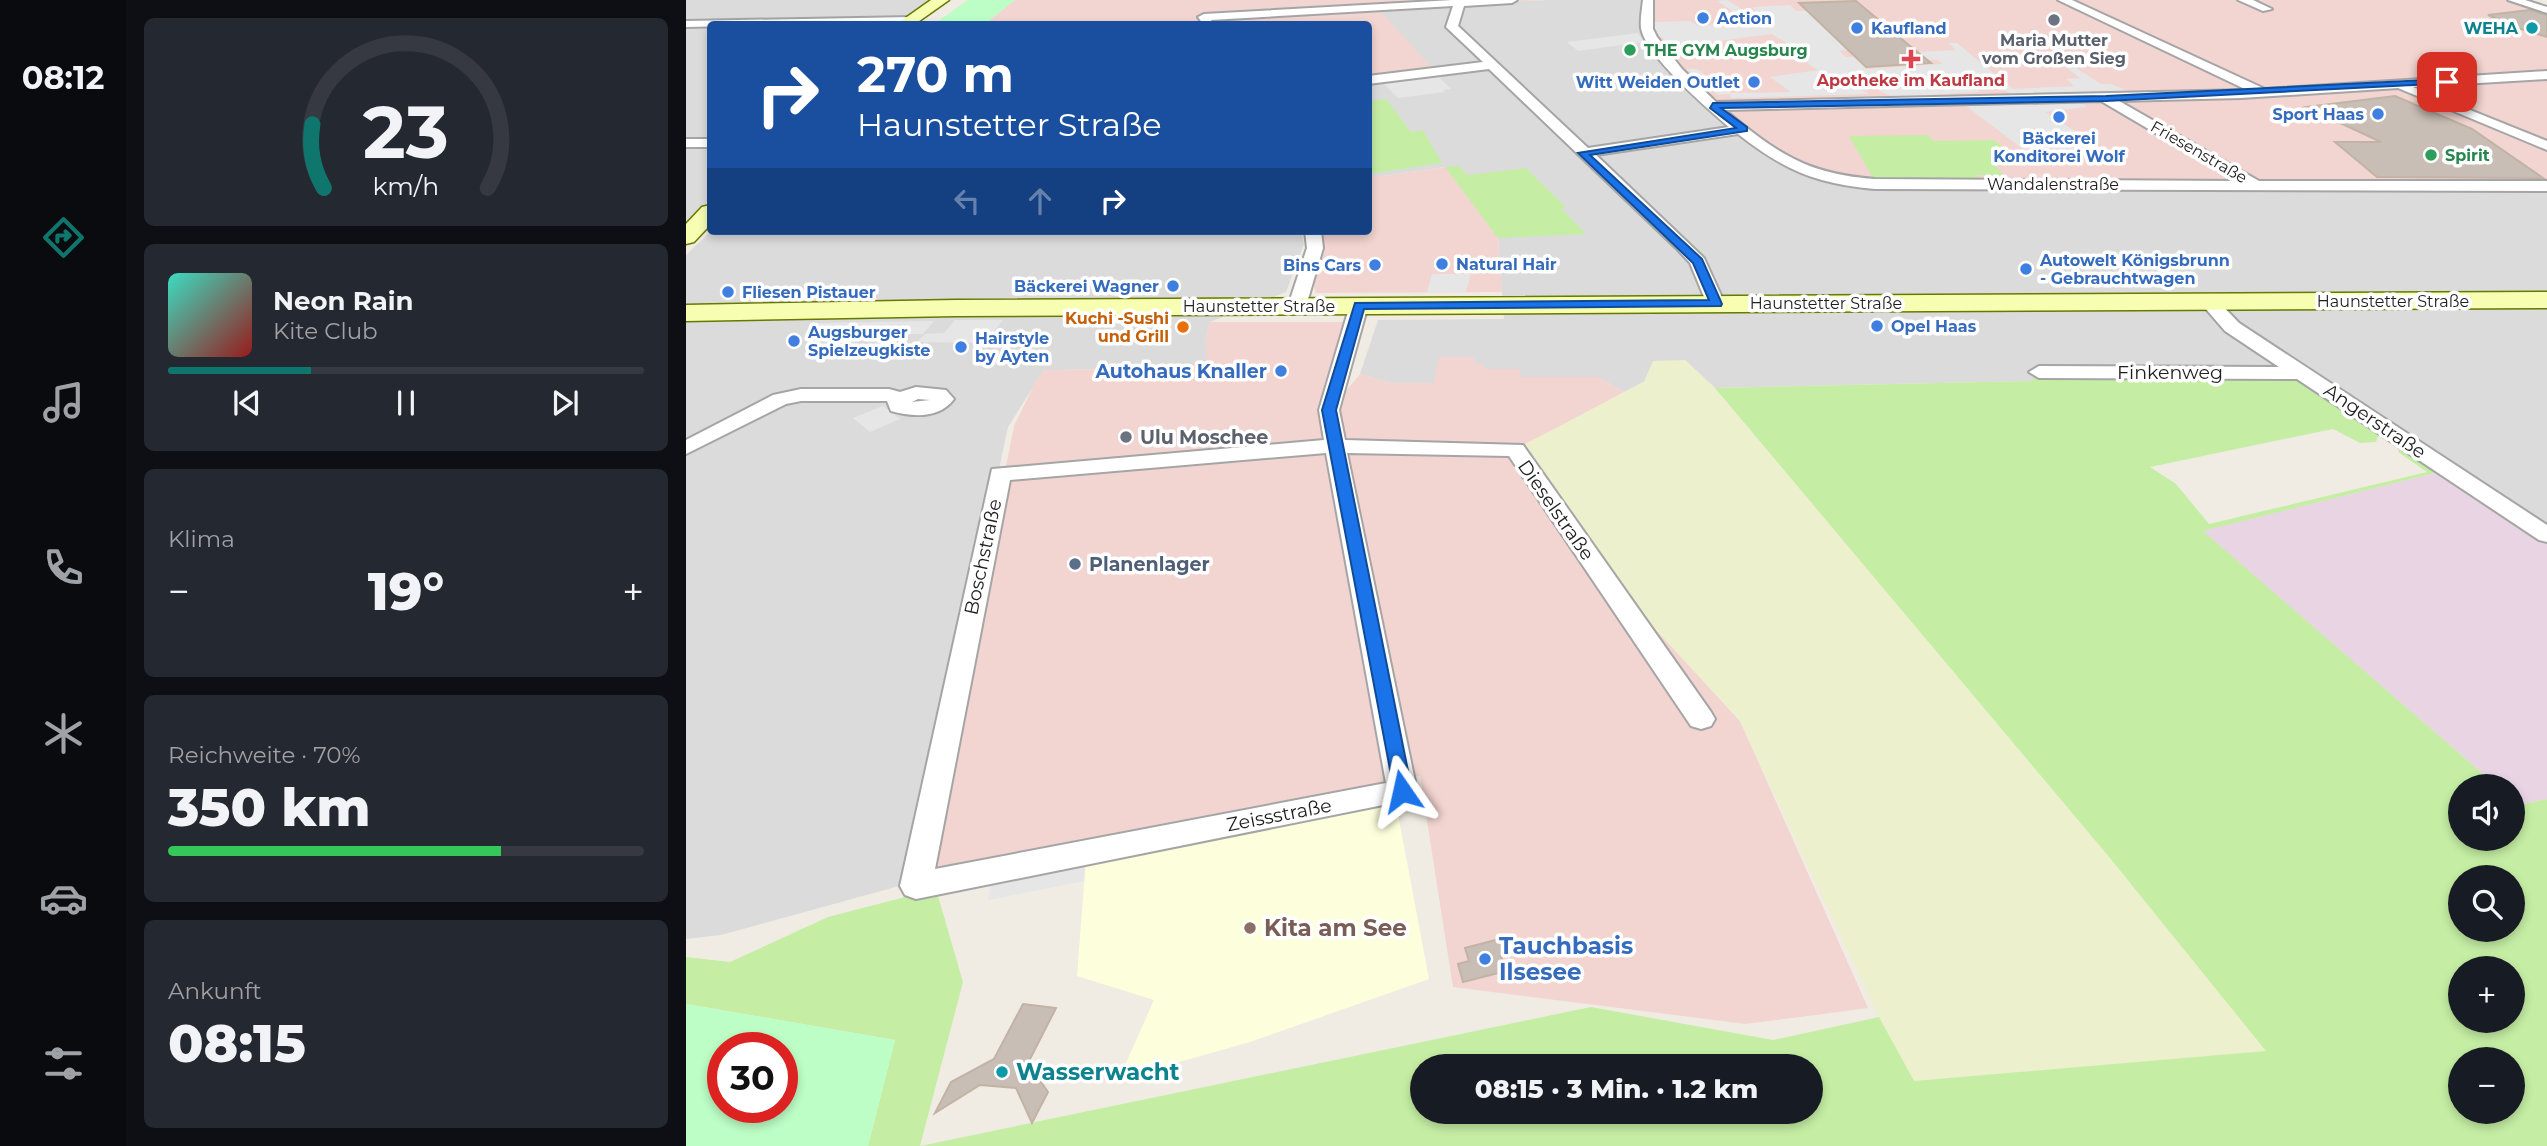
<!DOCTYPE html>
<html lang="de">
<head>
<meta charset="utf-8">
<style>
	body { margin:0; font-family:Montserrat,sans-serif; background:#242831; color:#f1f3f6; height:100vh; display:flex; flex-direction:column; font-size:26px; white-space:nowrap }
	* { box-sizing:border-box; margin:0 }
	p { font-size:23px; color:#9ea1a6 }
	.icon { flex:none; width:38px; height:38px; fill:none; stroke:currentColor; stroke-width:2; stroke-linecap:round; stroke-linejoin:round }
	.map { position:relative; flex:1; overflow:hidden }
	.sheet { display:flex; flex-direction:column; gap:18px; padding:18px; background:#0d0f14; width:560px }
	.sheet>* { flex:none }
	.top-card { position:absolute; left:21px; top:21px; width:665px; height:214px; border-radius:7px; box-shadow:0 4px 10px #0003; background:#1a4fa0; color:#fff; overflow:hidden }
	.tools { position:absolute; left:1762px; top:774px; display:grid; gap:14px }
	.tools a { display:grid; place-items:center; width:77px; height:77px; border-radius:50%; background:#171b24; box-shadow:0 4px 10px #0003; font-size:35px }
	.speed { position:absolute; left:21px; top:1032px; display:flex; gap:14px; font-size:35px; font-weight:700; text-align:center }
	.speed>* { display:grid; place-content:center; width:91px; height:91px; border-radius:50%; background:#171b24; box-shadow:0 4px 10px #0003; line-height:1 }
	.speed .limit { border:10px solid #d22; background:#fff; color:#111 }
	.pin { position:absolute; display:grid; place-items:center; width:60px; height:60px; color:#fff; margin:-30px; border-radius:14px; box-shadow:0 4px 10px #0006 }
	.me { position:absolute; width:77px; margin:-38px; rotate:349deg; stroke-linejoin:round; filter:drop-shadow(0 0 5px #0008) }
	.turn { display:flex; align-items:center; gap:24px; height:147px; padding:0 35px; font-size:32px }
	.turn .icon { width:91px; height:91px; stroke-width:2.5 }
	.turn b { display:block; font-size:49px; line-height:60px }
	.lanes { display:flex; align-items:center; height:66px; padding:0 35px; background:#0003; justify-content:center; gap:35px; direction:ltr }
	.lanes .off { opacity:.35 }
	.big { font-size:52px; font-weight:800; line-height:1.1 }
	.sheet .widget { flex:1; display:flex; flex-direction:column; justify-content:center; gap:10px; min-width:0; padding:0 24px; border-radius:10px; background:#242831 }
	.sheet .dial { align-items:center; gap:0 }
	.dial svg { height:182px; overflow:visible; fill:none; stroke:#363941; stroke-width:7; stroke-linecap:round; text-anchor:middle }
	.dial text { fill:#f1f3f6; stroke:none }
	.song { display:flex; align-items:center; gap:21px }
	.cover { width:84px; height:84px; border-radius:10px; background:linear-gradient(135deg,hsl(170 70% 55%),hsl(0 70% 35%)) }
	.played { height:7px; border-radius:4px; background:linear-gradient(90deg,#0f766e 30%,#363941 30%) }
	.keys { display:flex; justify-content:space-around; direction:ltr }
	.heat { display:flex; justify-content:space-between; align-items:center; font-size:38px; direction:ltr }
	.charge { height:10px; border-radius:5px; background:linear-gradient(90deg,#34c759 70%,#363941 0) }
	.trip { position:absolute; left:724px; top:1054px; width:413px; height:70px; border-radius:35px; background:#171b24; box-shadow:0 4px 10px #0003; font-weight:800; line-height:70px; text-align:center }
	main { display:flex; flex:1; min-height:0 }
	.tabs { display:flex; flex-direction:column; width:126px; justify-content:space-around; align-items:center; background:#090b0e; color:#9ea1a6 }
	.tabs .icon { width:49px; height:49px }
	.tabs .active { color:#0f766e }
	.tabs b { font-size:32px; color:#f1f3f6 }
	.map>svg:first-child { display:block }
	.residential { fill:#dcdbdb }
	.commercial { fill:#f2d4d0 }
	.industrial { fill:#e9d4e4 }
	.education { fill:#fdffdc }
	.farmland { fill:#ecf0cc }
	.grass { fill:#c5eea4; fill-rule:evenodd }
	.park { fill:#bcfec5; fill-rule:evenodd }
	.parking { fill:#e6e6e6 }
	.building { fill:#c8beb6; stroke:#c2b3a4; stroke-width:2 }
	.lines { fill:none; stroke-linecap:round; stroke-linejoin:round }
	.street-casing { stroke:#a5a5a5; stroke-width:4 }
	.secondary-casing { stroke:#667900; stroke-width:3 }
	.street { fill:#fff; fill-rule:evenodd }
	.secondary { fill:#f7feb2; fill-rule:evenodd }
	.route { fill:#1a73e8; stroke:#114b97; stroke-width:2 }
	.shop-dot { fill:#3f7fe0; stroke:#fff; stroke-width:2.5 }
	.worship-dot { fill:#6b7280; stroke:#fff; stroke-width:2.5 }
	.culture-dot { fill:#0f9aa8; stroke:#fff; stroke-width:2.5 }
	.leisure-dot { fill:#2e9e5b; stroke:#fff; stroke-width:2.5 }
	.health-dot { fill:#e0444e; stroke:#fff; stroke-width:2.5 }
	.food-dot { fill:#e8710a; stroke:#fff; stroke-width:2.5 }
	.service-dot { fill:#5c6f8a; stroke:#fff; stroke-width:2.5 }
	.education-dot { fill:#8d6e63; stroke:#fff; stroke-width:2.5 }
	.labels { text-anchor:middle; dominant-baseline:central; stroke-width:7; stroke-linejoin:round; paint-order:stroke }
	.far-shop-label { font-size:16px; font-weight:bold; fill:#366cbe; stroke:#fff; text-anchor:start }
	.far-culture-label { font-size:16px; font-weight:bold; fill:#0d838f; stroke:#fff; text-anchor:end }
	.far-worship-label { font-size:16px; font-weight:bold; fill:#5b616d; stroke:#fff }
	.far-leisure-label { font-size:16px; font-weight:bold; fill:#27864d; stroke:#fff; text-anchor:start }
	.far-health-label { font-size:16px; font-weight:bold; fill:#be3a42; stroke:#fff }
	.far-street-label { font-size:16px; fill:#1e1e1e; stroke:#fff }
	.far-food-label { font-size:16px; font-weight:bold; fill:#c56008; stroke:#fff; text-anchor:end }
	.shop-label { font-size:19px; font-weight:bold; fill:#366cbe; stroke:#fff; text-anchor:end }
	.street-label { font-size:19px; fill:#1e1e1e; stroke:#fff }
	.worship-label { font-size:19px; font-weight:bold; fill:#5b616d; stroke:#fff; text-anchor:start }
	.service-label { font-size:19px; font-weight:bold; fill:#4e5e75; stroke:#fff; text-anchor:start }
	.near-education-label { font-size:23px; font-weight:bold; fill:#785e54; stroke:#fff; text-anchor:start }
	.near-shop-label { font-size:23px; font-weight:bold; fill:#366cbe; stroke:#fff; text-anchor:start }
	.near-culture-label { font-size:23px; font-weight:bold; fill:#0d838f; stroke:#fff; text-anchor:start }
</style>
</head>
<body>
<main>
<nav class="tabs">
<b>08:12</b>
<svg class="icon active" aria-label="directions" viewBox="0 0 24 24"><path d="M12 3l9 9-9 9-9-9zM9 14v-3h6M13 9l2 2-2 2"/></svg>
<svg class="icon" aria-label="music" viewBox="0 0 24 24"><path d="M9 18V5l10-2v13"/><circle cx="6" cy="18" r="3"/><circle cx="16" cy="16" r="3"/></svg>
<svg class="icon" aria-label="phone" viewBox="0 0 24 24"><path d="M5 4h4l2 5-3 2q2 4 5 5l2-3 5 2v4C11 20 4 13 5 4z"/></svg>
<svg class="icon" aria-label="climate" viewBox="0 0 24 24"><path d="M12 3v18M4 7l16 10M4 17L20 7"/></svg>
<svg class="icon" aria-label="car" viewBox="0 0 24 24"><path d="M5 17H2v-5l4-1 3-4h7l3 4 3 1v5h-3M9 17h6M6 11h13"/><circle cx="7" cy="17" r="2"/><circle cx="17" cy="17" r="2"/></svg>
<svg class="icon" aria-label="filters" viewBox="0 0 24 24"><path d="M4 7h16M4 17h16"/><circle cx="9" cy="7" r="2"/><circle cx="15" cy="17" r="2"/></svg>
</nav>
<section class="sheet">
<div class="widget dial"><svg viewBox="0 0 100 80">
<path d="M14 69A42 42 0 1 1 86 69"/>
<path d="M14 69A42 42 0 0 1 9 41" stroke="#0f766e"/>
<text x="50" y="56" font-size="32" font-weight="700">23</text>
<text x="50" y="72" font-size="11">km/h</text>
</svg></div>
<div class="widget">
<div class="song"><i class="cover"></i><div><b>Neon Rain</b><p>Kite Club</p></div></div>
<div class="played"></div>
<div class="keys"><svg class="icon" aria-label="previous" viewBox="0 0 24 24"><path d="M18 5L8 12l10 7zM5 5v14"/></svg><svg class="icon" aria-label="pause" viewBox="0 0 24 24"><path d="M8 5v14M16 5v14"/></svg><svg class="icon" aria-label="next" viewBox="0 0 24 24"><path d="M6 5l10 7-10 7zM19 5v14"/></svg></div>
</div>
<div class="widget"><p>Klima</p>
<div class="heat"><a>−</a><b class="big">19°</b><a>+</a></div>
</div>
<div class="widget"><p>Reichweite · 70%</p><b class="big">350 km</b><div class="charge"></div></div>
<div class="widget"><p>Ankunft</p><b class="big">08:15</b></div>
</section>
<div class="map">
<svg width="1861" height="1146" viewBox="0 0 1861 1146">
	<rect width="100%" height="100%" fill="#f0ece3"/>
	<g class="residential">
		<polygon points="0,0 246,0 209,24 24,24 24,199 0,228"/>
		<polygon points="863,0 958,0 1861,186 1861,537 1692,422 1353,372 1346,381 1029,388 999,360 938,392 912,377 834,377 834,369 798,369 788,365 789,357 749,383 704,383 674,374 692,320 818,319 812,238 759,167 683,178 683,78 690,8"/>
		<polygon points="25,231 615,231 618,244 600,292 524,322 520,338 522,363 476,369 358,370 322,427 224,883 35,935 0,939 0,255"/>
	</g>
	<g class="commercial">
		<polygon points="329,0 860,0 691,8 748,70 683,78 682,24 299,24"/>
		<polygon points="958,0 1837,0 1861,7 1861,186 1194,186 1135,181 1105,169 1019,100 956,30"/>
		<polygon points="759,167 812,238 816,292 630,293 626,281 638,242 636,231 682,231 683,178"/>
		<polygon points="524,322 674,322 646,409 654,442 650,408 655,397 674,374 704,383 748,383 753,357 789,357 788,364 798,364 798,369 834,369 834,377 912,377 938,392 839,445 948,606 1054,721 1182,1008 1060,1024 767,987 734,776 238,879 328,426 348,385 358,370 476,369 521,363 520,338"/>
	</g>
	<polygon class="industrial" points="1757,471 1861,540 1861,799 1833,805 1827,800 1827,786 1811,786 1516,531"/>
	<polygon class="education" points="709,798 743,979 564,1042 433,1079 468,1000 391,976 400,859"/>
	<polygon class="farmland" points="999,360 1029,388 1424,858 1581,1051 1228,1081 1193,1017 1054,721 948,606 839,444 958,382 967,361"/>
	<g class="grass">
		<polygon points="700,99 725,132 737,130 756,163 683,174 683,164 688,163 683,156 682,101"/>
		<polygon points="1243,135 1247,141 1308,140 1339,164 1309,166 1318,175 1292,175 1292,179 1187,178 1163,136"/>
		<polygon points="773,166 781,175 840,168 880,207 875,208 900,234 812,238 759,167"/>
		<path d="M 1353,372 L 1616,375 L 1694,430 L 1690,442 L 1674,443 L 1647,429 L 1464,467 L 1490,484 L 1523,524 L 1741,472 L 1712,452 L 1716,444 L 1757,471 L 1517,531 L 1811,786 L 1774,786 L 1774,838 L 1827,838 L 1827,800 L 1833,805 L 1861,799 L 1861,1146 L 182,1146 L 209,1040 L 0,1004 L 0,957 L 44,962 L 142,917 L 250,889 L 277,982 L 234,1146 L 905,1007 L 1087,1040 L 1193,1017 L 1228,1081 L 1580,1051 L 1424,858 L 1029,388 L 1345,381 ZM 1774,877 L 1827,877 L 1827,929 L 1774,929 ZM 1774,968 L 1827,968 L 1827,1020 L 1774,1020 ZM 1774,1059 L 1827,1059 L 1827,1111 L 1774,1111 ZM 737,1066 L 1125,1066 L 1125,1111 L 737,1111 Z"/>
	</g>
	<g class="park">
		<polygon points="282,0 329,0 299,24 248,24"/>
		<path d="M 0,1004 L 209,1040 L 182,1146 L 0,1146 ZM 37,1048 L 96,1048 L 96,1108 L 37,1108 Z"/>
	</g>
	<g class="parking">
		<polygon points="1041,0 1073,20 1078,19 1066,7 1104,5 1110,11 1121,11 1161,50 1153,51 1160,57 1168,57 1181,69 1256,64 1252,60 1242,60 1232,52 1270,50 1262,43 1271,43 1327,89 1388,86 1380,79 1394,78 1372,61 1378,60 1415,84 1426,84 1444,93 1331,96 1310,87 1290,88 1294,92 1207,97 1183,86 1174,88 1184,94 1045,98 1044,94 1032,95 1000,69 1011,69 1045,93 1105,92 1084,77 1132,70 1110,56 1115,52 1086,34 988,47 968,31 966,22 1004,21 1013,26 1061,20 1031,1"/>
		<polygon points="952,33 958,42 892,51 881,42"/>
		<polygon points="745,75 753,77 765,89 757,90 759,92 712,98 697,83"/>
		<polygon points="1397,104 1401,107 1359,112 1426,155 1346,156 1280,106"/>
		<polygon points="746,274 785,274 780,292 741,292"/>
		<polygon points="269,320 317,320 298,343 231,342 239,334 258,333"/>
		<polygon points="248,321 237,334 118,335 130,323"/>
		<polygon points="197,406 214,419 184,432 167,418"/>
		<polygon points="400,851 398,881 302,900 307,870"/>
	</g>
	<g class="building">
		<polygon points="1170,1 1224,46 1245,63 1180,67 1113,3"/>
		<polygon points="1844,10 1861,15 1861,37 1803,19 1810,18 1802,15"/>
		<polygon points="1709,96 1786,129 1857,178 1691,177 1649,142 1695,142 1620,107"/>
		<polygon points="821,937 826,953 815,956 820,971 777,982 772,964 783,961 779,948"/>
		<polygon points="337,1004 370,1008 342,1063 362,1092 346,1123 330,1088 294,1085 249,1113 265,1082 308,1059"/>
	</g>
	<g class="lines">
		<g class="street-casing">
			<g id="street">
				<path d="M 767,0 L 831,0 L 826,3 L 778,6 L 772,26 L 902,148 L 1043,127 C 1022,109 959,55 955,28 C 954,19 956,9 957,0 L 967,0 L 967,29 L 971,37 L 996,69 L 1030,102 L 1561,90 L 1372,0 L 1386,0 L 1579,89 L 1861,71 L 1861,79 L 1727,87 L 1861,141 L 1861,150 L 1712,88 L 1555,98 L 1433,101 L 1573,181 L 1861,181 L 1861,191 L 1189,189 C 1130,184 1098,170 1052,134 L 910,155 L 1018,258 L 1039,304 L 1030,309 L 1021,304 L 1004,263 L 990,248 L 803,69 L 682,84 L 682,76 L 797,62 L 760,27 L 767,6 L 525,20 L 527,24 L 517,24 L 512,17 L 518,14 ZM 1415,101 L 1551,181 L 1189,179 C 1119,174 1090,152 1039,110 Z"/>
				<polygon points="1552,0 1567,0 1586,9 1577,11"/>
				<polygon points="1822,0 1839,0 1861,7 1861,13"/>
				<polygon points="226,17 230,18 230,22 0,27 0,21"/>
				<rect x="0" y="139" width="24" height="8"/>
				<polygon points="619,231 635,231 637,248 620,306 611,311 602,306 621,248"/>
				<polygon points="1522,296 1528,297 1553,323 1861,525 1861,542 1853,540 1611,379 1353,378 1343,372 1353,366 1593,367 1539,331 1513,301"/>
				<path d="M 673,300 L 682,305 L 653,410 L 659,440 L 837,445 L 1025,712 L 1029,719 L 1025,726 L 1015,729 L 1005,726 L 823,456 L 661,453 L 731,791 L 727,799 L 230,899 L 219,895 L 214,886 L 306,469 L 638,440 L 633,410 L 664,305 ZM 640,453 L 700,783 L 249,869 L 324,480 Z"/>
				<path d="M 230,387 L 260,390 L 268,399 C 253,419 227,417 205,411 L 201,401 L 115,401 L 100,404 L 0,454 L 0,440 L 87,395 L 115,389 L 203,389 L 214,392 ZM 232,399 L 244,400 L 226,402 Z"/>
			</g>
		</g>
		<g class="secondary-casing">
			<g id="secondary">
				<polygon points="245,0 263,0 229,24 211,24"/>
				<polygon points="24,205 24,225 8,242 0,244 0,224 16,207"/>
				<polygon points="1861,292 1861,308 270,316 0,321 0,305 270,300"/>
			</g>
		</g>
		<use href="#street" class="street"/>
		<use href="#secondary" class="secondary"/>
	</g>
	<polygon class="route" points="1761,79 1764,83 1420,101 1035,108 1061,127 1061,131 904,155 1016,259 1036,304 1035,306 678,309 650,410 726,791 716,799 709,796 636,410 669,303 1023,300 1007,263 892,153 1050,128 1024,108 1027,103 1420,96"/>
	<g class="shop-dot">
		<circle cx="1017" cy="18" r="7"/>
		<circle cx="1171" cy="28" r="7"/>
		<circle cx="1068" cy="82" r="7"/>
		<circle cx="1692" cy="114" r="7"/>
		<circle cx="1373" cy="117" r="7"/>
		<circle cx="756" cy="264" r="7"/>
		<circle cx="689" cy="265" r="7"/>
		<circle cx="1340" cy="269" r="7"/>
		<circle cx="487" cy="286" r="7"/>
		<circle cx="42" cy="292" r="7"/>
		<circle cx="1191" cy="326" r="7"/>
		<circle cx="108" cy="341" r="7"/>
		<circle cx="275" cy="347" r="7"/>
		<circle cx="595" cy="371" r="7"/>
		<circle cx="799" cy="959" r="7"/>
	</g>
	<g class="worship-dot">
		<circle cx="1368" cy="20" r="7"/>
		<circle cx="440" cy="437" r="7"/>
	</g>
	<g class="culture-dot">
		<circle cx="1846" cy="28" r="7"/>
		<circle cx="316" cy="1072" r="7"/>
	</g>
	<g class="leisure-dot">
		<circle cx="944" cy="50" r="7"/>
		<circle cx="1745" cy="155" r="7"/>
	</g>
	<path class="health-dot" d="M1221.5 48.5h7v7h7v7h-7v7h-7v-7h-7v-7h7z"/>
	<circle class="food-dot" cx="497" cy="327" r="7"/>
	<circle class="service-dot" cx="389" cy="564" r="7"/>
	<circle class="education-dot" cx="564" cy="928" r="7"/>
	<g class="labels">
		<g class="far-shop-label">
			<text x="1031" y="18">Action</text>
			<text x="1185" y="28">Kaufland</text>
			<text x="1054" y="82" text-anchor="end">Witt Weiden Outlet</text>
			<text x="1678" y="114" text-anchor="end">Sport Haas</text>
			<text x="1373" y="138" text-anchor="middle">Bäckerei<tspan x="1373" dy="18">Konditorei Wolf</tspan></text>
			<text x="1354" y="260">Autowelt Königsbrunn<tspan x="1354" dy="18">- Gebrauchtwagen</tspan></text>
			<text x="770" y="264">Natural Hair</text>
			<text x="675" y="265" text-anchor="end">Bins Cars</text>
			<text x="473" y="286" text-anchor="end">Bäckerei Wagner</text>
			<text x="56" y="292">Fliesen Pistauer</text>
			<text x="1205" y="326">Opel Haas</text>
			<text x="122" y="332">Augsburger<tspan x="122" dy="18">Spielzeugkiste</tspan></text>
			<text x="289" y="338">Hairstyle<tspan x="289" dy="18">by Ayten</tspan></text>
		</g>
		<g class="far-culture-label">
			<text x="1832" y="28">WEHA</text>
		</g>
		<g class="far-worship-label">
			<text x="1368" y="40">Maria Mutter<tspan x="1368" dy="18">vom Großen Sieg</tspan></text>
		</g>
		<g class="far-leisure-label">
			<text x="958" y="50">THE GYM Augsburg</text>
			<text x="1759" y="155">Spirit</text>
		</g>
		<g class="far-health-label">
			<text x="1225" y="80">Apotheke im Kaufland</text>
		</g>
		<g class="far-street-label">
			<text transform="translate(1513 152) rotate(30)">Friesenstraße</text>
			<text x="1367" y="184">Wandalenstraße</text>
			<text x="1707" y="301">Haunstetter Straße</text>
			<text x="1140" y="303">Haunstetter Straße</text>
			<text x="573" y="306">Haunstetter Straße</text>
		</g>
		<g class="far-food-label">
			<text x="483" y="318">Kuchi -Sushi<tspan x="483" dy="18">und Grill</tspan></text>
		</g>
		<g class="shop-label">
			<text x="581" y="371">Autohaus Knaller</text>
		</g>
		<g class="street-label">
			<text x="1484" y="372">Finkenweg</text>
			<text transform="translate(1689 421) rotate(34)">Angerstraße</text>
			<text transform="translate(870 510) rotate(55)">Dieselstraße</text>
			<text transform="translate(297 557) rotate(-78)">Boschstraße</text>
			<text transform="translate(593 815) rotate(-11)">Zeissstraße</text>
		</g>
		<g class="worship-label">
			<text x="454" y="437">Ulu Moschee</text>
		</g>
		<g class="service-label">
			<text x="403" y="564">Planenlager</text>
		</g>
		<g class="near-education-label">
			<text x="578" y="928">Kita am See</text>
		</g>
		<g class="near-shop-label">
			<text x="813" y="946">Tauchbasis<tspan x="813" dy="26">Ilsesee</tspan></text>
		</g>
		<g class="near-culture-label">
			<text x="330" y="1072">Wasserwacht</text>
		</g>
	</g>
</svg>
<div class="tools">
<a><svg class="icon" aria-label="sound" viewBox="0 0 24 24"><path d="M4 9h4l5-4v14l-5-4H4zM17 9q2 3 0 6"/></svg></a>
<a><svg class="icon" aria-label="search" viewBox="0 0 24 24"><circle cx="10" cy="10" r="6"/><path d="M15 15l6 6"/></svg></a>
<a>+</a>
<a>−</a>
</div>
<div class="speed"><div class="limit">30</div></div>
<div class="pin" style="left:1761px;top:82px;background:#d93025"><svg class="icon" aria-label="arrive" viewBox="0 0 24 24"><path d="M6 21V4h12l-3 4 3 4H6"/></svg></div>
<svg class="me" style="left:716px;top:791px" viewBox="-20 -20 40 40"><path d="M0-17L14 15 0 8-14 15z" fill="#1a73e8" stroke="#fff" stroke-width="4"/></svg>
<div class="trip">08:15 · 3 Min. · 1.2 km</div>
<div class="top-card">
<div class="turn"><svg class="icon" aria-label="right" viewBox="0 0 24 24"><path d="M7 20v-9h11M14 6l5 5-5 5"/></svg><div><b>270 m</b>Haunstetter Straße</div></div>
<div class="lanes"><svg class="icon off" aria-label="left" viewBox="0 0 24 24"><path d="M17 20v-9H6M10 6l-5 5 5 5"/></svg><svg class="icon off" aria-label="ahead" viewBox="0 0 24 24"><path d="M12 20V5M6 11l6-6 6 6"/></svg><svg class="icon" aria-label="right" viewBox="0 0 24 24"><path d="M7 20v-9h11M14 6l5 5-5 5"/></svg></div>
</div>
</div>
</main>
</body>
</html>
